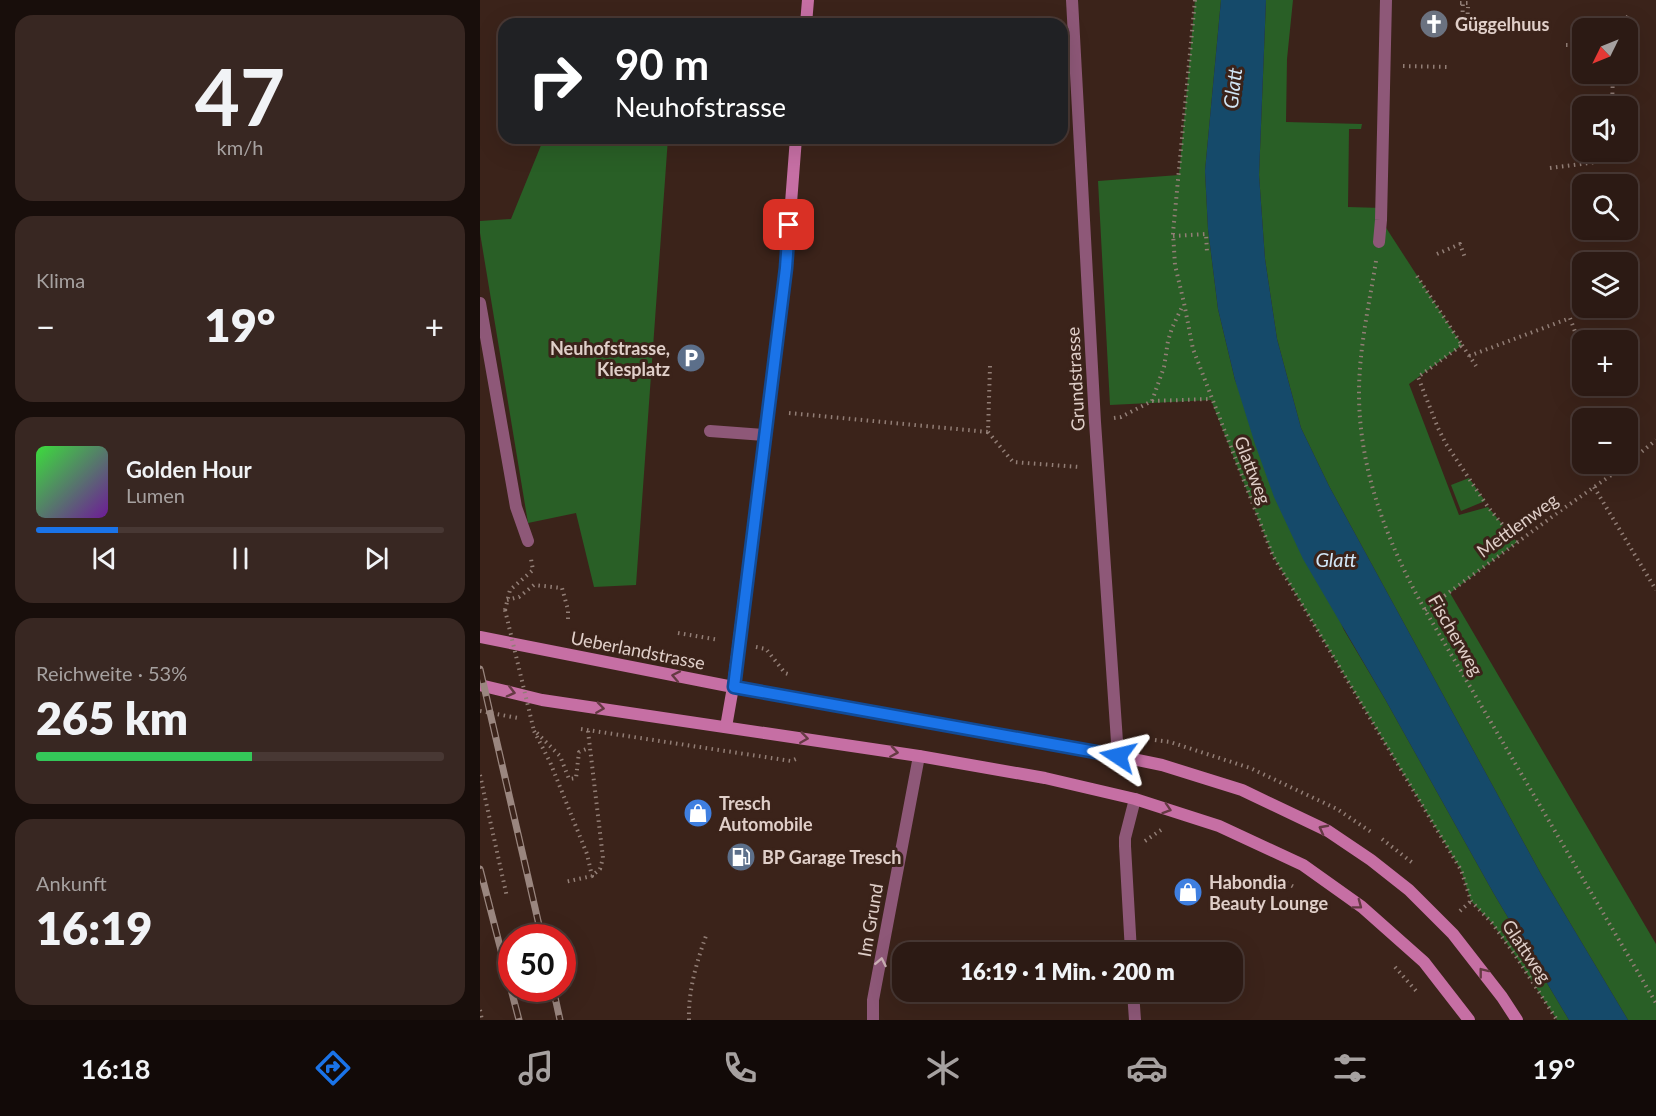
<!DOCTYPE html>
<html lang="de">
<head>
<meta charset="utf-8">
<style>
	body { margin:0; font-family:Lato,sans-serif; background:#382722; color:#f1f3f6; height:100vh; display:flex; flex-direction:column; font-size:22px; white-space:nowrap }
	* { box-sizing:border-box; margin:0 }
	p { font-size:20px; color:#a6a1a0 }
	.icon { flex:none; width:33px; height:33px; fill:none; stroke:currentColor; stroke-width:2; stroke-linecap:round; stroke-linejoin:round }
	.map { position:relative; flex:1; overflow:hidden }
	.drawer { display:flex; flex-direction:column; gap:15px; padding:15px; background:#180e0b; width:480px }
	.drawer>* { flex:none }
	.guide { position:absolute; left:18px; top:18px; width:570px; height:126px; border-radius:18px; box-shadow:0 6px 24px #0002,0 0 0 2px #483834; background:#202124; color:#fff; overflow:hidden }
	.needle { width:39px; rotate:227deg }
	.buttons { position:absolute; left:1092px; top:18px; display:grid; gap:12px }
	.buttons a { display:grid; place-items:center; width:66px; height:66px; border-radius:12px; background:#2c1a14; box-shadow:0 6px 24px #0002,0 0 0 2px #483834; font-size:30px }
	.speed { position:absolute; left:18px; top:924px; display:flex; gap:12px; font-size:30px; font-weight:700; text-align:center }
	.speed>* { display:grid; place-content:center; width:78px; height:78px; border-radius:50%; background:#2c1a14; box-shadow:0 6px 24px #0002,0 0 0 2px #483834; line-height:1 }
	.speed .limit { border:9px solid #d22; background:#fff; color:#111 }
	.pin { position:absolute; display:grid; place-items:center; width:51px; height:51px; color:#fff; margin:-26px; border-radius:12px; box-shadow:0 3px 9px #0006 }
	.me { position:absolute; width:66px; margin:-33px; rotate:280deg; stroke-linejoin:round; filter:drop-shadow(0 0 4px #0008) }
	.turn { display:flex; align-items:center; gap:21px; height:126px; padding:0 18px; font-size:27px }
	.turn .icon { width:78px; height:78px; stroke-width:2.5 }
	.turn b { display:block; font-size:42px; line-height:51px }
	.big { font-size:45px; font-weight:800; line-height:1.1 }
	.drawer .card { flex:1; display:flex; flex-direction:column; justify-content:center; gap:9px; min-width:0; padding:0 21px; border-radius:18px; background:#382722 }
	.drawer .dial { align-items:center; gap:0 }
	.dial b { font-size:78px; line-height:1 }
	.song { display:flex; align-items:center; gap:18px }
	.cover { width:72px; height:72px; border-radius:9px; background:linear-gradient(135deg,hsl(120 70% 55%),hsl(280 70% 35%)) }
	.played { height:6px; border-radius:3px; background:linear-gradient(90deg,#1a73e8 20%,#483834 20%) }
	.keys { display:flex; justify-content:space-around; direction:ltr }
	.heat { display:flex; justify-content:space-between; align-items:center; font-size:33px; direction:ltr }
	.charge { height:9px; border-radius:4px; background:linear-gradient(90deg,#34c759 53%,#483834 0) }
	.trip { position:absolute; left:412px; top:942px; width:351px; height:60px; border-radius:18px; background:#2c1a14; box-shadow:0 6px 24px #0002,0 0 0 2px #483834; font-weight:800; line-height:60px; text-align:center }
	.menu { display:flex; height:96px; justify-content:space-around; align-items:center; background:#120a08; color:#a6a1a0 }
	.menu .icon { width:42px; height:42px }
	.menu .selected { color:#1a73e8 }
	.menu b { font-size:27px; color:#f1f3f6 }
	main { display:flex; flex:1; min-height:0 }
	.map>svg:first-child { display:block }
	.green { fill:#295f26 }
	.water { fill:#154a6a }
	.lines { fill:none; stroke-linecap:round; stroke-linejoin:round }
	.path { stroke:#927e76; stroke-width:4; stroke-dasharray:1.5 4.5; stroke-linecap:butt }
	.lane { stroke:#8e5878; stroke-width:12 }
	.street { stroke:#8e5878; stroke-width:12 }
	.secondary { stroke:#c66fa4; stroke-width:12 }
	.rail-casing { stroke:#9a867f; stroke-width:7 }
	.rail { stroke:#3b231a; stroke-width:4.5; stroke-dasharray:14; stroke-linecap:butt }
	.path-bridge { stroke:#927e76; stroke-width:4; stroke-dasharray:1.5 4.5; stroke-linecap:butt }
	.oneway { stroke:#653a43 }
	.oneway2 { stroke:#ccb1b5 }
	.route-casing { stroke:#114b97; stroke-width:15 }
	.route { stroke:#1a73e8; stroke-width:10 }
	.labels { text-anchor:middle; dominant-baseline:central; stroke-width:6; stroke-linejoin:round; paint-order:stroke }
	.poi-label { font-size:18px; font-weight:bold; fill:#e0cfc9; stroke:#3b231a; text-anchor:start }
	.street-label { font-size:18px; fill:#e0cfc9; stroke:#3b231a }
	.water-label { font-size:20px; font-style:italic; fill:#d1e6f6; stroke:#3b231a }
</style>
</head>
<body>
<main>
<section class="drawer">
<div class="card dial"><b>47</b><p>km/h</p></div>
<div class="card"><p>Klima</p>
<div class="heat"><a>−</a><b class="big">19°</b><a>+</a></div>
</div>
<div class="card">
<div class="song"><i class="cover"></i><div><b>Golden Hour</b><p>Lumen</p></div></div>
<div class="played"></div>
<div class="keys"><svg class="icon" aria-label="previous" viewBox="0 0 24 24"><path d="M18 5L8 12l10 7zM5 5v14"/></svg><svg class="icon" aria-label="pause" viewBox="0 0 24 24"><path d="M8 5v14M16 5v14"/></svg><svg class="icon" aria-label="next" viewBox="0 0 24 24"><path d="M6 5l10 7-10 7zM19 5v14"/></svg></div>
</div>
<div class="card"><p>Reichweite · 53%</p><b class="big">265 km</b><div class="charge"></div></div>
<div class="card"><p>Ankunft</p><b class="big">16:19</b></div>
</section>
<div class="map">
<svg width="1176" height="1020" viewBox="0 0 1176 1020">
	<rect width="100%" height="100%" fill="#3b231a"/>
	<g class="green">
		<polygon points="715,0 741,0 725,171 728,229 738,309 755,380 864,630 905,699 1014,894 1089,1020 1077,1020 1035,955 1012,923 991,901 981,870 793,556 731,400 630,405 618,181 699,175"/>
		<polygon points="786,0 813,0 807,59 806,122 882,124 881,129 869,129 868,207 902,208 901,220 982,345 929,384 979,515 1008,507 1037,542 970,593 1176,944 1176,1020 1148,1020 1062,876 849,486 821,428 797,339 785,259 779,175"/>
		<polygon points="64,138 188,138 156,585 114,587 96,513 48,523 0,233 0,221 31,219"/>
		<polygon points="989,478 1005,501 981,511 971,485"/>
	</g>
	<polygon class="water" points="741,0 786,0 779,175 785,259 797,339 821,428 849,486 1062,876 1148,1020 1089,1020 1014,894 905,699 823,559 794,497 775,444 755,380 738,309 728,229 725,171"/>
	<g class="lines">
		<g class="path">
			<polyline points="715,0 693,233 695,265 704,303 713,349 793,556 981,870 991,901 1012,923 1035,955 1077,1020"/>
			<polyline points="987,26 988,7"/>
			<polyline points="1142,28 1148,16"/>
			<polyline points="982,30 983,0"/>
			<polyline points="1086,45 1102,45"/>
			<polyline points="923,66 970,67"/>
			<polyline points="1132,106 1133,74"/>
			<polyline points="1070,168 1132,160 1132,152"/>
			<polyline points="693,236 726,234 727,252"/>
			<polyline points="957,254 980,244 985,258"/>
			<path d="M 896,261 C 889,305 879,349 879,393 C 879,471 908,544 945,610 L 1176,1003"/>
			<polyline points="937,276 982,345 938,377 958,428 966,444 1008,507 1037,542"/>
			<polyline points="982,345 996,366"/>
			<polyline points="989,356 1090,318 1097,337 1100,336"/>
			<polyline points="510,366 508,432 533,462 599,467"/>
			<polyline points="672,401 684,367 688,341 692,328 703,305"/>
			<polyline points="309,413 508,432"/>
			<polyline points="634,418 641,417 672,401 731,399"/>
			<polyline points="1148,463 1176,440"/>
			<polyline points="1114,487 1176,590"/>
			<polyline points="27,600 39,597 54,585 82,588 88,610 88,623"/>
			<polyline points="25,610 30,590 53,570 51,559"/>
			<polyline points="945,610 1080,511 1147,464"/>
			<polyline points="198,633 239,640"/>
			<polyline points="276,647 286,649 305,673 308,674"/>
			<polyline points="0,711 38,718"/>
			<polyline points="101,729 311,761 316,759"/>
			<polyline points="54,731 70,762 107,854 112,876 85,882"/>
			<polyline points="108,731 123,858 120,869 112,876"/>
			<polyline points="57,733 80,756 89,779 96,778 99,752 109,748"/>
			<polyline points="675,740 690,742 770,768 857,809 891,832"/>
			<polyline points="0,775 27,897"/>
			<polyline points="902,839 934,864"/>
			<polyline points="665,841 681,830"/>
			<polyline points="801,880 816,888"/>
			<polyline points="980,911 991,901"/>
			<polyline points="915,967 938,993"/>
			<polyline points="0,1010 2,1020"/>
			<path d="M 209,1020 C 208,990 217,961 227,933"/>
		</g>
		<g class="lane">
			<polyline points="899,242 901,220 906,0"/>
			<polyline points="0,303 36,507 48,541"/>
			<polyline points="230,431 285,435"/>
		</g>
		<g class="street">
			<polyline points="592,0 615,422 638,756"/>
			<polyline points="651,952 645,846 645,838 655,799"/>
			<polyline points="653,992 655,1020"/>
			<polyline points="393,1020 393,1000 439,756"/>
		</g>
		<g class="secondary">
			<polyline points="326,24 328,0"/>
			<polyline points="0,637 253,687 638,756 682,765 762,790 848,831 891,860 929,890 973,934 1022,997 1037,1020"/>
			<polyline points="0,685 62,700 439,756 565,778 655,799 739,826 823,865 882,907 944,962 989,1020"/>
			<polyline points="246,727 253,687 306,268 316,138"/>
		</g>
		<g class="rail-casing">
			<g id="rail">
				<polyline points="0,669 62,938"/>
				<polyline points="0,869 39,1020"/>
				<polyline points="73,988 80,1020"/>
			</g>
		</g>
		<use href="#rail" class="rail"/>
		<g class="path-bridge">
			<polyline points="980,3 988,3 988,7"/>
			<polyline points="25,610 54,731"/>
		</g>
	</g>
	<defs><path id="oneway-chevron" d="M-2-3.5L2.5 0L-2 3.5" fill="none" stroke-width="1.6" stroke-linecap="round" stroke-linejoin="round" transform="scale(1.5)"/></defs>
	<g class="oneway">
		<use href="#oneway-chevron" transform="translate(196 676) rotate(-169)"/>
		<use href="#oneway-chevron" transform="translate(31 692) rotate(14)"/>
		<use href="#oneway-chevron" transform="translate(120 708) rotate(8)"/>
		<use href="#oneway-chevron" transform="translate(324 738) rotate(8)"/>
		<use href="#oneway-chevron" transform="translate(414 752) rotate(9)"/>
		<use href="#oneway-chevron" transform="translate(687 809) rotate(18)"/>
		<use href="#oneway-chevron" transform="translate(843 829) rotate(-152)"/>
		<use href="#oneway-chevron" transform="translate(878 905) rotate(37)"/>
		<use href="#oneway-chevron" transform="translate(1003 972) rotate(-128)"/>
	</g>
	<use class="oneway2" href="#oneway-chevron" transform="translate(401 962) rotate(-79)"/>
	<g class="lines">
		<g class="route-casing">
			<polyline id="route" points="309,225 306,268 254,687 638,756"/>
		</g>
		<use href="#route" class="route"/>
	</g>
	<defs>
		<g id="church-disc" transform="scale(1.5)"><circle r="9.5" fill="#6b7280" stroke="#3b231a"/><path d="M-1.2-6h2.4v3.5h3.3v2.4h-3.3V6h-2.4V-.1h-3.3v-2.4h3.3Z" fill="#fff"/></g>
		<g id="parking-disc" transform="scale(1.5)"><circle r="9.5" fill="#5c6f8a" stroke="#3b231a"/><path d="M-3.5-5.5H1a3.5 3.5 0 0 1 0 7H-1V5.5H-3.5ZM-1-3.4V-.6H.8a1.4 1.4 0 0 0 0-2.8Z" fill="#fff"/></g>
		<g id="shop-disc" transform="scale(1.5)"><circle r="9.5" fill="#3f7fe0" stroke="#3b231a"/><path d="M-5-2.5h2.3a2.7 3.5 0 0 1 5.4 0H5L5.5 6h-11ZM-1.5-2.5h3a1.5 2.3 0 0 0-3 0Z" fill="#fff"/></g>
		<g id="fuel-disc" transform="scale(1.5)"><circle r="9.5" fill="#5c6f8a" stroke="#3b231a"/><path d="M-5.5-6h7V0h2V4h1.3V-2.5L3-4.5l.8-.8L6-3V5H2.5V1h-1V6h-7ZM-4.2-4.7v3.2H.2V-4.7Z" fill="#fff"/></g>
	</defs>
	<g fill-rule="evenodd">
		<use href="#church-disc" x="954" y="24"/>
		<use href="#parking-disc" x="211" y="358"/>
		<use href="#shop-disc" x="218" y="813"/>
		<use href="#fuel-disc" x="261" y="857"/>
		<use href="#shop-disc" x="708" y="892"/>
	</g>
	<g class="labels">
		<g class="poi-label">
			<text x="975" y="24">Güggelhuus</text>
			<text x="190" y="348" text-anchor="end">Neuhofstrasse,<tspan x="190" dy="21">Kiesplatz</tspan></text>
			<text x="239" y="803">Tresch<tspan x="239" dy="21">Automobile</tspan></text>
			<text x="282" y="857">BP Garage Tresch</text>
			<text x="729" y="882">Habondia<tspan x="729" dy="21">Beauty Lounge</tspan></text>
		</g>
		<g class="street-label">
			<text transform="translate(595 379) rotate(-93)">Grundstrasse</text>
			<text transform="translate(773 470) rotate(69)">Glattweg</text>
			<text transform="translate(1037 525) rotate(-36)">Mettlenweg</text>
			<text transform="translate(976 635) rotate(60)">Fischerweg</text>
			<text transform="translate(158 650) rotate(11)">Ueberlandstrasse</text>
			<text transform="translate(390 920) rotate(-80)">Im Grund</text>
			<text transform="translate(1047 951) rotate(56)">Glattweg</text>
		</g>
		<g class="water-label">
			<text transform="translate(752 88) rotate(-83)">Glatt</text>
			<text x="856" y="559">Glatt</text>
		</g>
	</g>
</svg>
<div class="buttons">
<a><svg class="needle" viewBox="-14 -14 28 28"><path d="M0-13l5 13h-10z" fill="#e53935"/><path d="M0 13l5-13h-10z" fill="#a6a1a0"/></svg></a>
<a><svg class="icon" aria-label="sound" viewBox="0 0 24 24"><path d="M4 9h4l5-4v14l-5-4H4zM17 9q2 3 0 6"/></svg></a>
<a><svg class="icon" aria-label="search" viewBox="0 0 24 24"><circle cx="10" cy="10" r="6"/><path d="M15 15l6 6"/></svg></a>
<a><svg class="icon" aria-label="layers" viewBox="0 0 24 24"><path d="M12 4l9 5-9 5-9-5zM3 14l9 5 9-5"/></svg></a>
<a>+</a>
<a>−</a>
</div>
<div class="speed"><div class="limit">50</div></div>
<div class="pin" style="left:309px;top:225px;background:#d93025"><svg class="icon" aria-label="arrive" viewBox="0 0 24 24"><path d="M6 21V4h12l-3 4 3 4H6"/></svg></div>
<svg class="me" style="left:638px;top:756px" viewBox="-20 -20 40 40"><path d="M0-17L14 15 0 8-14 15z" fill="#1a73e8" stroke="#fff" stroke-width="4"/></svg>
<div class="trip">16:19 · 1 Min. · 200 m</div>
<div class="guide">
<div class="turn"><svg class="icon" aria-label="right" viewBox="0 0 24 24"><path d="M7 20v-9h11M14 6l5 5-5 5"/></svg><div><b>90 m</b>Neuhofstrasse</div></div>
</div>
</div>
</main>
<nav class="menu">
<b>16:18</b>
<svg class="icon selected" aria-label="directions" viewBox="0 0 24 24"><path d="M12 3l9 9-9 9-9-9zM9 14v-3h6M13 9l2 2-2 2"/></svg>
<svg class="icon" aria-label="music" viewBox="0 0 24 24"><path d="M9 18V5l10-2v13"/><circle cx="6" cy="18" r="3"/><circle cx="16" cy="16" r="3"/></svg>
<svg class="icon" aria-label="phone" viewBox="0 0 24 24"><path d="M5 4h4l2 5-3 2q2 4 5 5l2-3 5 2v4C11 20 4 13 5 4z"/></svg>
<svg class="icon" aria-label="climate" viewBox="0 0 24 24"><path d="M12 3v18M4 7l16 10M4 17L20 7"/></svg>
<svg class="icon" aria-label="car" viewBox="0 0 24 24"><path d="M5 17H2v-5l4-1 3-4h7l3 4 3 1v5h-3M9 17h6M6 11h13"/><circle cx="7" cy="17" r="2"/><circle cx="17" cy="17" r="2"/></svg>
<svg class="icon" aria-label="filters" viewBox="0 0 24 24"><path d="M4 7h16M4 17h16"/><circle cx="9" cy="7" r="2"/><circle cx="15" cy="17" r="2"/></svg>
<b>19°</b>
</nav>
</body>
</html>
